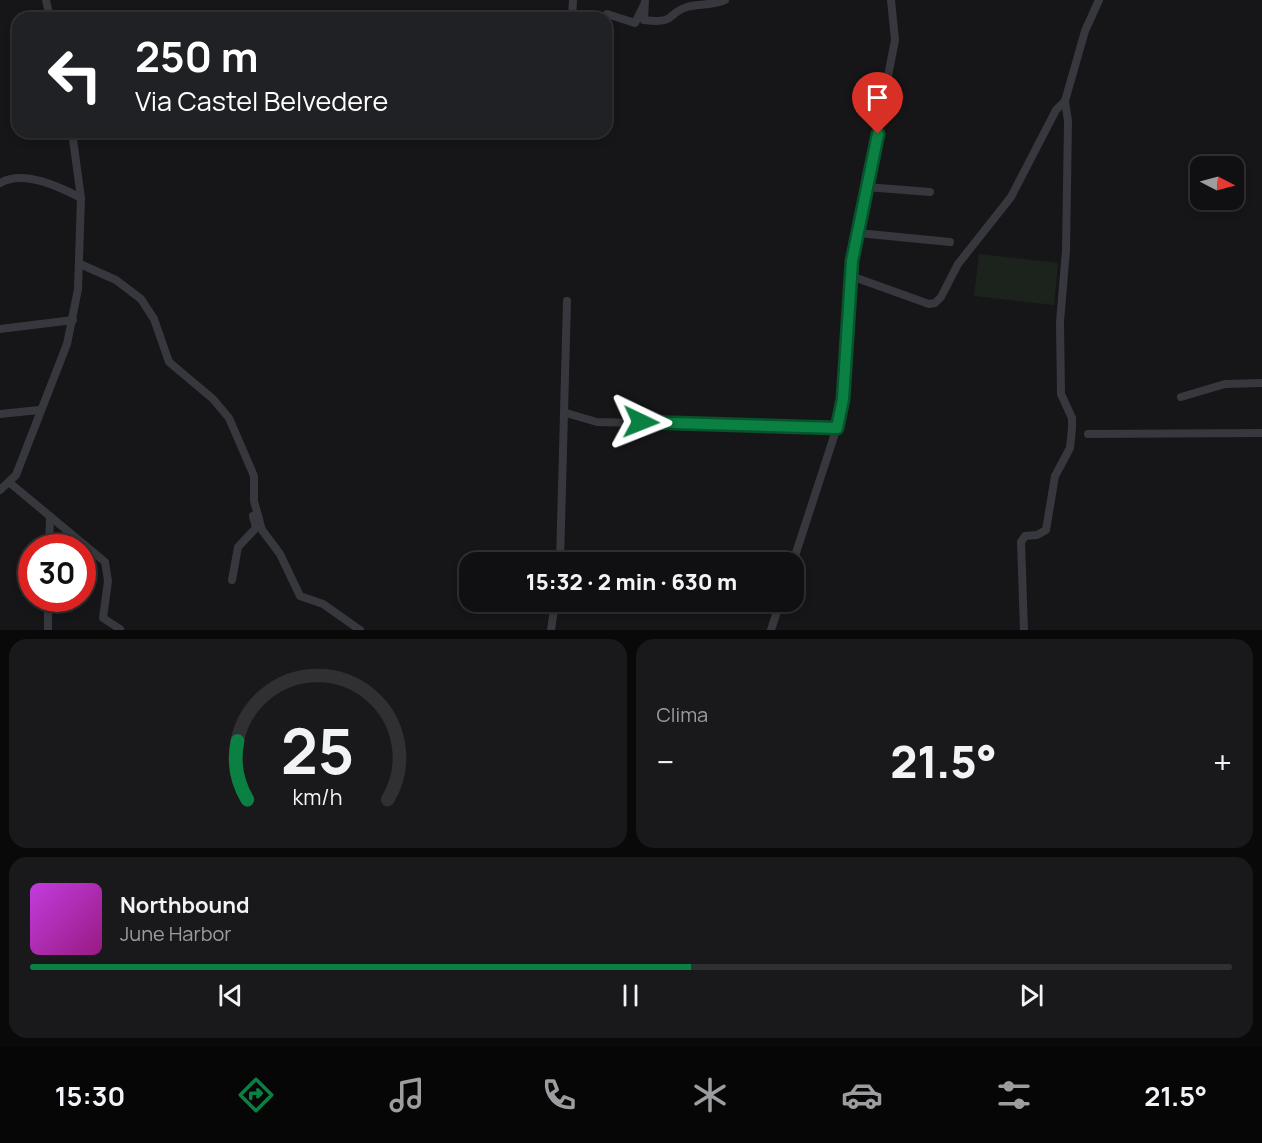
<!DOCTYPE html>
<html lang="it">
<head>
<meta charset="utf-8">
<style>
	body { margin:0; font-family:Manrope,sans-serif; background:#19191b; color:#f1f3f6; height:100vh; display:flex; flex-direction:column; font-size:22px; white-space:nowrap }
	* { box-sizing:border-box; margin:0 }
	p { font-size:20px; color:#9c9d9f }
	.icon { flex:none; width:33px; height:33px; fill:none; stroke:currentColor; stroke-width:2; stroke-linecap:round; stroke-linejoin:round }
	.map { position:relative; height:630px; overflow:hidden }
	.details { display:flex; flex-direction:column; gap:9px; padding:9px; background:#09090a; flex:1 }
	.details>* { flex:none }
	.guide { position:absolute; left:12px; top:12px; width:600px; height:126px; border-radius:18px; box-shadow:0 3px 9px #0003,0 0 0 2px #303032; background:#202124; color:#fff; overflow:hidden }
	.needle { width:39px; rotate:96deg }
	.fabs { position:absolute; left:1190px; top:156px; display:grid; gap:12px }
	.fabs a { display:grid; place-items:center; width:54px; height:54px; border-radius:12px; background:#101012; box-shadow:0 3px 9px #0003,0 0 0 2px #303032; font-size:30px }
	.speed { position:absolute; left:18px; top:534px; display:flex; gap:12px; font-size:30px; font-weight:700; text-align:center }
	.speed>* { display:grid; place-content:center; width:78px; height:78px; border-radius:50%; background:#101012; box-shadow:0 3px 9px #0003,0 0 0 2px #303032; line-height:1 }
	.speed .limit { border:9px solid #d22; background:#fff; color:#111 }
	.pin { position:absolute; display:grid; place-items:center; width:51px; height:51px; color:#fff; margin:-62px -26px; border-radius:50% 50% 50% 0; rotate:-45deg; box-shadow:0 0 6px #0007 }
	.pin .icon { rotate:45deg }
	.me { position:absolute; width:66px; margin:-33px; rotate:92deg; stroke-linejoin:round; filter:drop-shadow(0 0 4px #0008) }
	.turn { display:flex; align-items:center; gap:21px; height:126px; padding:0 24px; font-size:27px }
	.turn .icon { width:78px; height:78px; stroke-width:2.5 }
	.turn b { display:block; font-size:42px; line-height:51px }
	.big { font-size:45px; font-weight:800; line-height:1.1 }
	.details .tile { flex:1; display:flex; flex-direction:column; justify-content:center; gap:9px; min-width:0; padding:0 21px; border-radius:18px; background:#19191b }
	.details .dial { align-items:center; gap:0 }
	.dial svg { height:156px; overflow:visible; fill:none; stroke:#303032; stroke-width:7; stroke-linecap:round; text-anchor:middle }
	.dial text { fill:#f1f3f6; stroke:none }
	.song { display:flex; align-items:center; gap:18px }
	.cover { width:72px; height:72px; border-radius:9px; background:linear-gradient(135deg,hsl(290 70% 55%),hsl(310 70% 35%)) }
	.played { height:6px; border-radius:3px; background:linear-gradient(90deg,#0b8043 55%,#303032 55%) }
	.keys { display:flex; justify-content:space-around; direction:ltr }
	.heat { display:flex; justify-content:space-between; align-items:center; font-size:33px; direction:ltr }
	.details .tiles { flex:1; display:grid; gap:9px; grid-template-columns:1fr 1fr }
	.tile:last-child { grid-column:span 2 }
	.trip { position:absolute; left:459px; top:552px; width:345px; height:60px; border-radius:18px; background:#101012; box-shadow:0 3px 9px #0003,0 0 0 2px #303032; font-weight:800; line-height:60px; text-align:center }
	.menu { display:flex; height:96px; justify-content:space-around; align-items:center; background:#060607; color:#9c9d9f }
	.menu .icon { width:42px; height:42px }
	.menu .selected { color:#0b8043 }
	.menu b { font-size:27px; color:#f1f3f6 }
	.map>svg:first-child { display:block }
	.green { fill:#1c231d }
	.lines { fill:none; stroke-linecap:round; stroke-linejoin:round }
	.minor { stroke:#37383d; stroke-width:8 }
	.route-casing { stroke:#07532c; stroke-width:15 }
	.route { stroke:#0b8043; stroke-width:10 }
</style>
</head>
<body>
<div class="map">
<svg width="1262" height="630" viewBox="0 0 1262 630">
	<rect width="100%" height="100%" fill="#161618"/>
	<polygon class="green" points="979,254 1058,263 1054,305 974,296"/>
	<g class="lines">
		<g class="minor">
			<polyline points="46,0 50,18"/>
			<path d="M 645,0 L 644,20 C 678,24 665,14 687,7 C 700,3 713,6 725,0"/>
			<polyline points="572,18 573,0"/>
			<polyline points="601,18 607,14 635,23 644,5"/>
			<path d="M 0,183 C 23,169 60,187 81,198"/>
			<polyline points="866,187 930,192"/>
			<polyline points="858,233 950,242"/>
			<polyline points="80,264 116,280 141,299 154,319 169,362 213,399 229,418 254,476 254,501 262,530 280,554 300,596 323,604 360,630"/>
			<polyline points="851,276 929,304 935,303 941,297 958,264 1011,197 1056,110 1065,101 1085,31 1099,0"/>
			<polyline points="0,329 73,320"/>
			<polyline points="1181,397 1225,384 1262,383"/>
			<polyline points="566,413 597,422 837,428"/>
			<polyline points="0,414 39,410"/>
			<polyline points="1088,434 1262,433"/>
			<polyline points="10,483 105,562 108,581 103,618 120,629"/>
			<polyline points="0,490 16,475 67,344 78,289 81,198 72,132"/>
			<polyline points="49,548 50,517"/>
			<polyline points="560,562 567,301"/>
			<polyline points="793,562 841,415 852,261 895,40 891,0"/>
			<polyline points="232,580 238,547 256,528 253,516"/>
			<polyline points="48,630 48,598"/>
			<polyline points="551,630 555,602"/>
			<polyline points="771,630 780,602"/>
			<polyline points="1024,630 1021,542 1025,536 1037,535 1046,530 1055,476 1070,448 1072,428 1072,418 1061,394 1060,322 1066,250 1068,121 1065,101"/>
		</g>
	</g>
	<g class="lines">
		<g class="route-casing">
			<polyline id="route" points="641,422 837,428 843,399 852,261 878,134"/>
		</g>
		<use href="#route" class="route"/>
	</g>
</svg>
<div class="fabs">
<a><svg class="needle" viewBox="-14 -14 28 28"><path d="M0-13l5 13h-10z" fill="#e53935"/><path d="M0 13l5-13h-10z" fill="#9c9d9f"/></svg></a>
</div>
<div class="speed"><div class="limit">30</div></div>
<div class="pin" style="left:878px;top:134px;background:#d93025"><svg class="icon" aria-label="arrive" viewBox="0 0 24 24"><path d="M6 21V4h12l-3 4 3 4H6"/></svg></div>
<svg class="me" style="left:641px;top:422px" viewBox="-20 -20 40 40"><path d="M0-17L14 15 0 8-14 15z" fill="#0b8043" stroke="#fff" stroke-width="4"/></svg>
<div class="trip">15:32 · 2 min · 630 m</div>
<div class="guide">
<div class="turn"><svg class="icon" aria-label="left" viewBox="0 0 24 24"><path d="M17 20v-9H6M10 6l-5 5 5 5"/></svg><div><b>250 m</b>Via Castel Belvedere</div></div>
</div>
</div>
<section class="details">
<div class="tiles">
<div class="tile dial"><svg viewBox="0 0 100 80">
<path d="M14 69A42 42 0 1 1 86 69"/>
<path d="M14 69A42 42 0 0 1 9 39" stroke="#0b8043"/>
<text x="50" y="56" font-size="32" font-weight="700">25</text>
<text x="50" y="72" font-size="11">km/h</text>
</svg></div>
<div class="tile"><p>Clima</p>
<div class="heat"><a>−</a><b class="big">21.5°</b><a>+</a></div>
</div>
<div class="tile">
<div class="song"><i class="cover"></i><div><b>Northbound</b><p>June Harbor</p></div></div>
<div class="played"></div>
<div class="keys"><svg class="icon" aria-label="previous" viewBox="0 0 24 24"><path d="M18 5L8 12l10 7zM5 5v14"/></svg><svg class="icon" aria-label="pause" viewBox="0 0 24 24"><path d="M8 5v14M16 5v14"/></svg><svg class="icon" aria-label="next" viewBox="0 0 24 24"><path d="M6 5l10 7-10 7zM19 5v14"/></svg></div>
</div>
</div>
</section>
<nav class="menu">
<b>15:30</b>
<svg class="icon selected" aria-label="directions" viewBox="0 0 24 24"><path d="M12 3l9 9-9 9-9-9zM9 14v-3h6M13 9l2 2-2 2"/></svg>
<svg class="icon" aria-label="music" viewBox="0 0 24 24"><path d="M9 18V5l10-2v13"/><circle cx="6" cy="18" r="3"/><circle cx="16" cy="16" r="3"/></svg>
<svg class="icon" aria-label="phone" viewBox="0 0 24 24"><path d="M5 4h4l2 5-3 2q2 4 5 5l2-3 5 2v4C11 20 4 13 5 4z"/></svg>
<svg class="icon" aria-label="climate" viewBox="0 0 24 24"><path d="M12 3v18M4 7l16 10M4 17L20 7"/></svg>
<svg class="icon" aria-label="car" viewBox="0 0 24 24"><path d="M5 17H2v-5l4-1 3-4h7l3 4 3 1v5h-3M9 17h6M6 11h13"/><circle cx="7" cy="17" r="2"/><circle cx="17" cy="17" r="2"/></svg>
<svg class="icon" aria-label="filters" viewBox="0 0 24 24"><path d="M4 7h16M4 17h16"/><circle cx="9" cy="7" r="2"/><circle cx="15" cy="17" r="2"/></svg>
<b>21.5°</b>
</nav>
</body>
</html>
